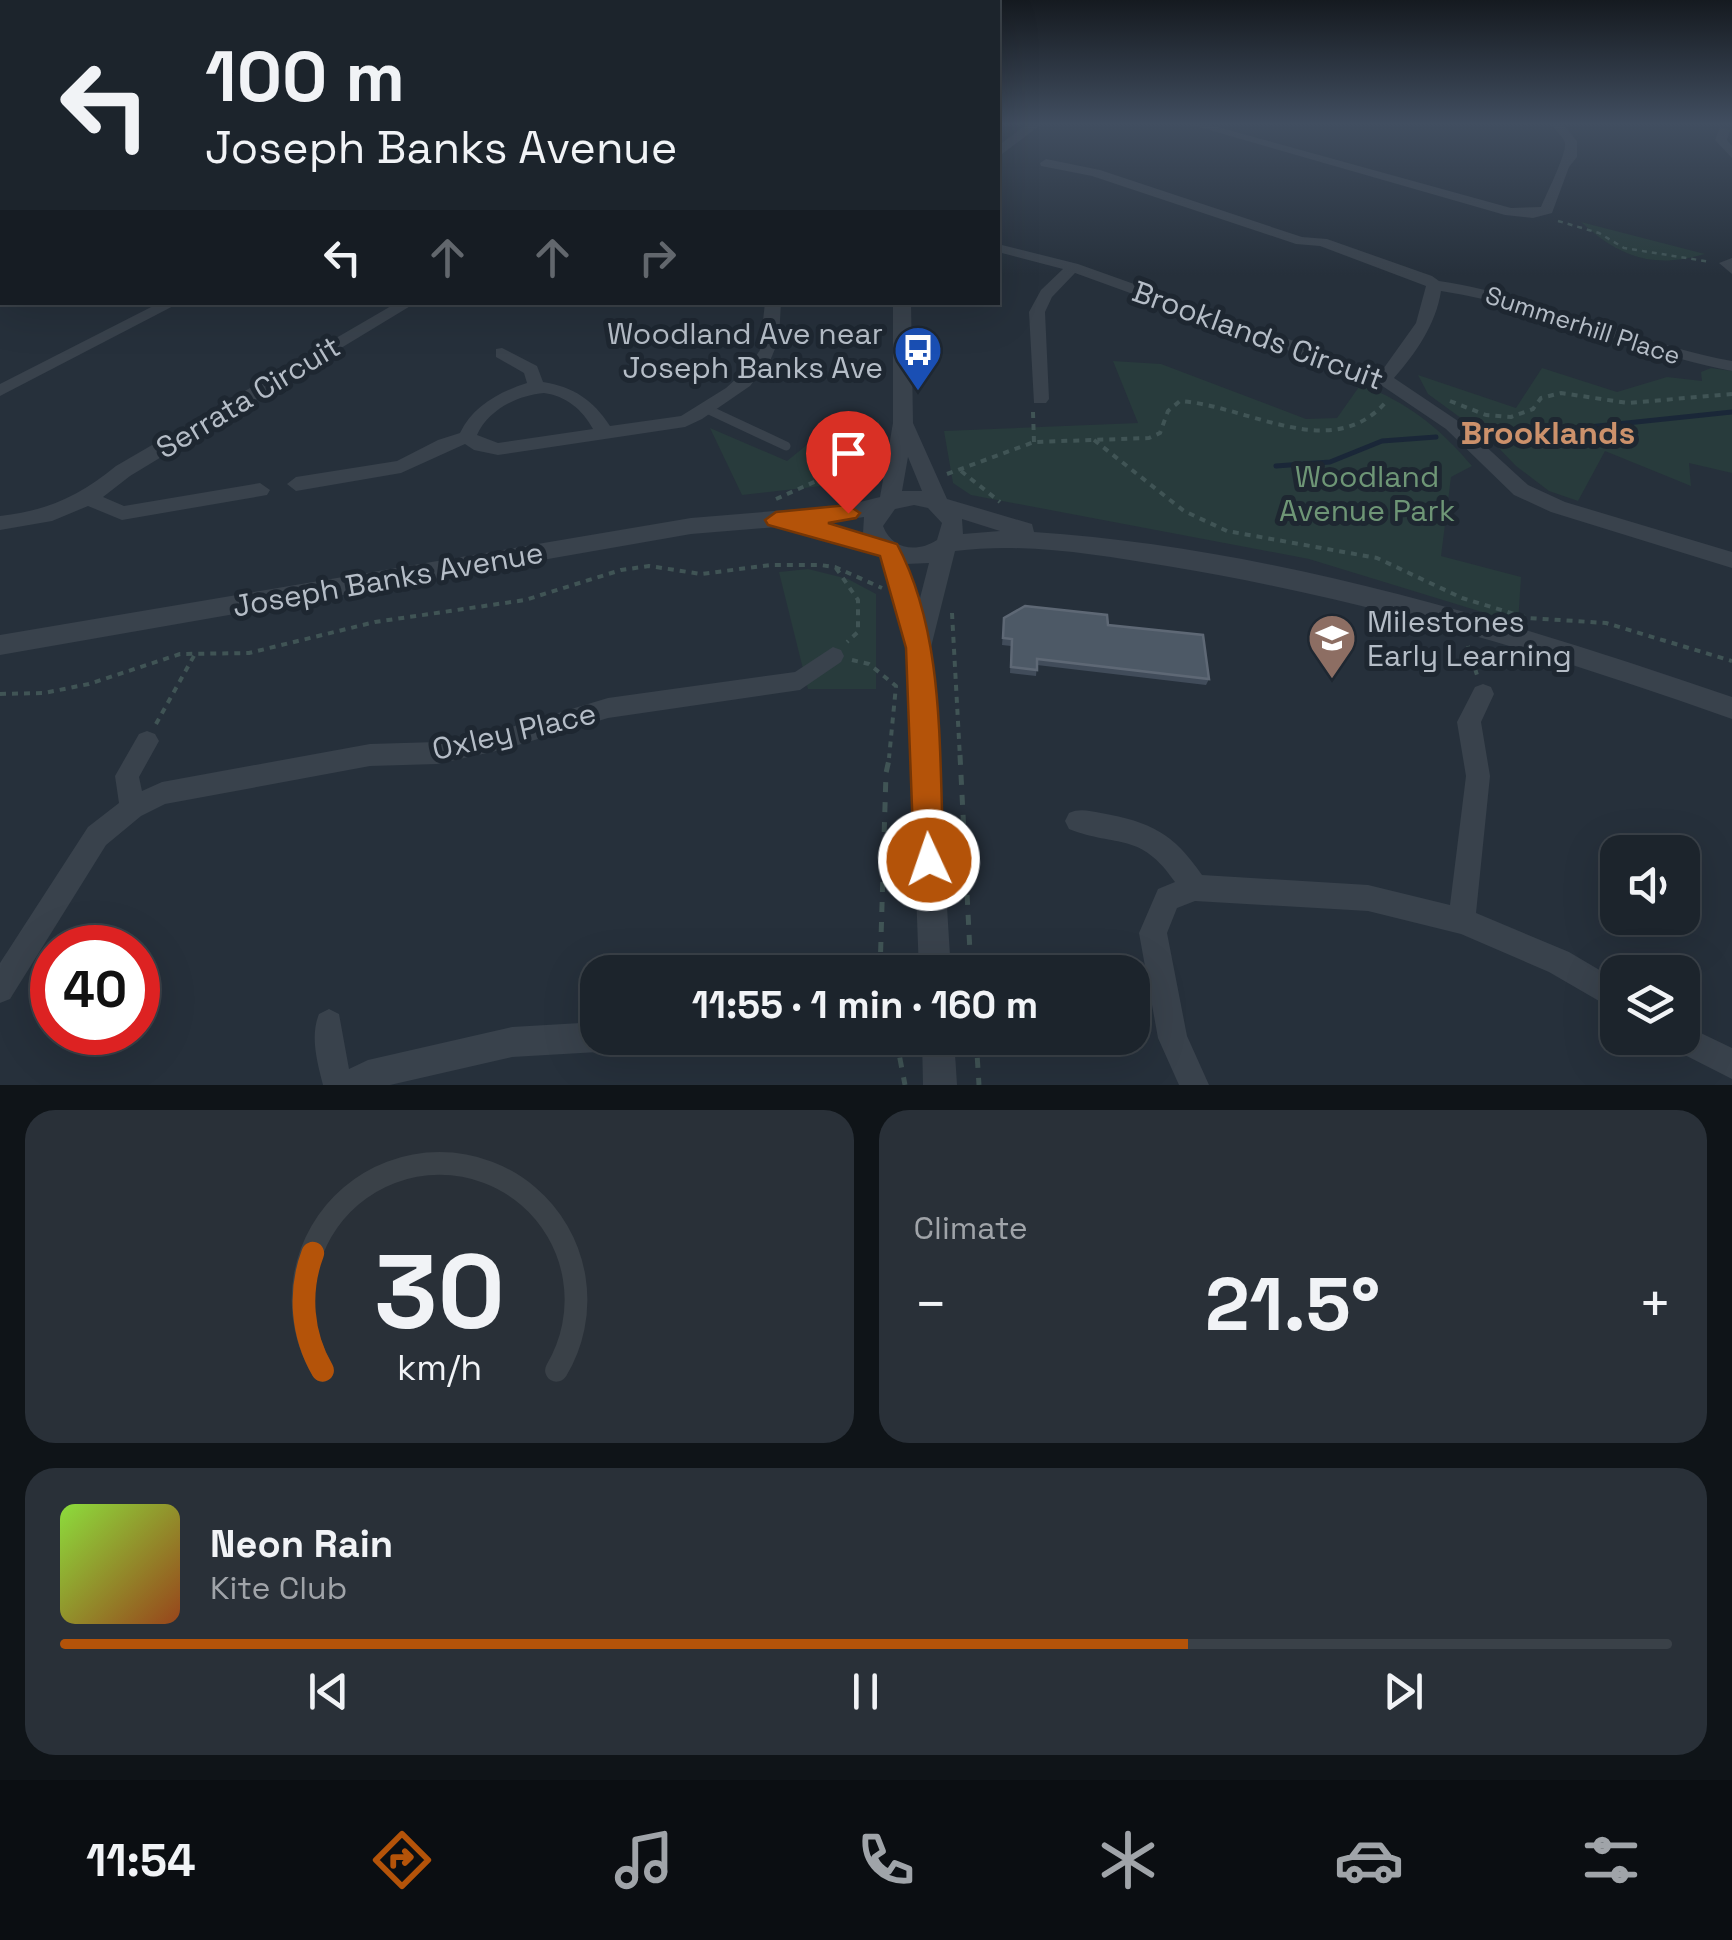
<!DOCTYPE html>
<html lang="en">
<head>
<meta charset="utf-8">
<style>
	body { margin:0; font-family:"Space Grotesk",sans-serif; background:#293038; color:#f1f3f6; height:100vh; display:flex; flex-direction:column; font-size:38px; white-space:nowrap }
	* { box-sizing:border-box; margin:0 }
	p { font-size:32px; color:#a0a4a9 }
	.icon { flex:none; width:55px; height:55px; fill:none; stroke:currentColor; stroke-width:2; stroke-linecap:round; stroke-linejoin:round }
	.map { position:relative; height:1085px; overflow:hidden }
	.panel { display:flex; flex-direction:column; gap:25px; padding:25px; background:#0f1418; flex:1 }
	.panel>* { flex:none }
	.guide { position:absolute; left:0px; top:0px; width:1000px; height:305px; box-shadow:0 10px 40px #0002,0 0 0 2px #3a4148; background:#1c242c; color:#f1f3f6; overflow:hidden }
	.controls { position:absolute; left:1600px; top:835px; display:grid; gap:20px }
	.controls a { display:grid; place-items:center; width:100px; height:100px; border-radius:20px; background:#1c242c; box-shadow:0 10px 40px #0002,0 0 0 2px #3a4148; font-size:50px }
	.speed { position:absolute; left:30px; top:925px; display:flex; gap:20px; font-size:50px; font-weight:700; text-align:center }
	.speed>* { display:grid; place-content:center; width:130px; height:130px; border-radius:50%; background:#1c242c; box-shadow:0 10px 40px #0002,0 0 0 2px #3a4148; line-height:1 }
	.speed .limit { border:15px solid #d22; background:#fff; color:#111 }
	.pin { position:absolute; display:grid; place-items:center; width:85px; height:85px; color:#fff; margin:-102px -42px; border-radius:50% 50% 50% 0; rotate:-45deg; box-shadow:0 0 10px #0007 }
	.pin .icon { rotate:45deg }
	.me { position:absolute; width:110px; margin:-55px; rotate:357deg; stroke-linejoin:round; filter:drop-shadow(0 0 8px #0008) }
	.turn { display:flex; align-items:center; gap:35px; height:210px; padding:0 40px; font-size:45px }
	.turn .icon { width:130px; height:130px; stroke-width:2.5 }
	.turn b { display:block; font-size:70px; line-height:85px }
	.lanes { display:flex; align-items:center; height:95px; padding:0 40px; background:#0003; justify-content:center; gap:50px; direction:ltr }
	.lanes .off { opacity:.35 }
	.big { font-size:75px; font-weight:700; line-height:1.1 }
	.panel .card { flex:1; display:flex; flex-direction:column; justify-content:center; gap:15px; min-width:0; padding:0 35px; border-radius:30px; background:#293038 }
	.panel .dial { align-items:center; gap:0 }
	.dial svg { height:260px; overflow:visible; fill:none; stroke:#3a4148; stroke-width:7; stroke-linecap:round; text-anchor:middle }
	.dial text { fill:#f1f3f6; stroke:none }
	.song { display:flex; align-items:center; gap:30px }
	.cover { width:120px; height:120px; border-radius:15px; background:linear-gradient(135deg,hsl(90 70% 55%),hsl(20 70% 35%)) }
	.played { height:10px; border-radius:5px; background:linear-gradient(90deg,#b45309 70%,#3a4148 70%) }
	.keys { display:flex; justify-content:space-around; direction:ltr }
	.heat { display:flex; justify-content:space-between; align-items:center; font-size:55px; direction:ltr }
	.panel .tiles { flex:1; display:grid; gap:25px; grid-template-columns:1fr 1fr }
	.card:last-child { grid-column:span 2 }
	.trip { position:absolute; left:580px; top:955px; width:570px; height:100px; border-radius:30px; background:#1c242c; box-shadow:0 10px 40px #0002,0 0 0 2px #3a4148; font-weight:700; line-height:100px; text-align:center }
	.dock { display:flex; height:160px; justify-content:space-around; align-items:center; background:#0b0e12; color:#a0a4a9 }
	.dock .icon { width:70px; height:70px }
	.dock .on { color:#b45309 }
	.dock b { font-size:45px; color:#f1f3f6 }
	.map>svg:first-child { display:block }
	.green { fill:#283b3c }
	.lines { fill:none; stroke-linecap:round; stroke-linejoin:round }
	.stream { stroke:#1a2738; stroke-width:5 }
	.path-far2 { stroke:#405455; stroke-width:2.5; stroke-dasharray:5 5; stroke-linecap:butt }
	.path-far1 { stroke:#405455; stroke-width:4; stroke-dasharray:6 6; stroke-linecap:butt }
	.path { stroke:#405455; stroke-width:5; stroke-dasharray:10 10; stroke-linecap:butt }
	.service { stroke:#39424c; stroke-width:9 }
	.minor { fill:#39424c; fill-rule:evenodd }
	.tertiary { fill:#39424c; fill-rule:evenodd }
	.wall { fill:#414c5a }
	.building { fill:#4d5966; stroke:#5e6875; stroke-width:2.5 }
	.route { fill:#b45309; stroke:#753606; stroke-width:2.5 }
	.labels { text-anchor:middle; dominant-baseline:central; stroke-width:10; stroke-linejoin:round; paint-order:stroke }
	.far-street-label { font-size:25px; fill:#b5bdc7; stroke:#1e2731 }
	.poi-label { font-size:30px; fill:#b5bdc7; stroke:#1e2731; text-anchor:end }
	.street-label { font-size:30px; fill:#b5bdc7; stroke:#1e2731 }
	.park-label { font-size:30px; fill:#6e9676; stroke:#1e2731 }
	.neighbourhood-label { font-size:32px; font-weight:bold; fill:#cc916b; stroke:#1e2731 }
</style>
</head>
<body>
<div class="map">
<svg width="1732" height="1085" viewBox="0 0 1732 1085">
	<rect width="100%" height="100%" fill="#26303b"/>
	<g class="green">
		<path d="M 1581,222 L 1705,254 C 1653,269 1621,258 1581,222 Z"/>
		<path d="M 1113,361 L 1161,364 L 1306,419 L 1337,418 L 1361,384 C 1409,404 1438,426 1472,466 L 1451,477 L 1441,556 L 1521,577 L 1518,623 L 1309,559 L 971,495 L 953,483 L 944,431 L 1138,423 Z"/>
		<polygon points="1542,368 1617,392 1667,377 1702,381 1701,372 1711,368 1732,371 1732,473 1689,463 1691,486 1605,451 1578,501 1549,491 1516,466 1491,440 1428,394 1418,375 1516,408"/>
		<polygon points="880,419 861,465 830,485 742,495 710,428 787,461 808,444 837,458"/>
		<polygon points="808,569 848,579 876,594 876,689 808,689 779,572"/>
	</g>
	<g class="lines">
		<g class="stream">
			<polyline points="1493,437 1732,412"/>
			<polyline points="1276,466 1330,462 1382,441 1436,437"/>
		</g>
		<polyline class="path-far2" points="1558,221 1599,233 1624,248 1711,262"/>
		<g class="path-far1">
			<polyline points="1450,401 1486,415 1511,417 1533,409 1541,398 1561,393 1628,403 1732,394"/>
			<polyline points="1033,412 1034,442"/>
			<polyline points="1094,440 1184,511 1227,531 1377,558 1462,598 1528,618 1606,623 1732,661"/>
			<polyline points="961,471 1000,502"/>
			<path d="M 947,474 L 1034,442 L 1149,438 L 1160,433 L 1168,411 L 1180,401 C 1250,406 1331,464 1386,402"/>
			<polyline points="776,499 832,474 874,477"/>
			<polyline points="836,568 858,600 858,632 847,642"/>
			<polyline points="952,613 960,758"/>
			<polyline points="1468,646 1477,675"/>
			<polyline points="852,660 869,664 896,686 889,758"/>
			<polyline points="0,694 44,693 89,684 180,654 249,653 375,622 525,600 621,570 649,566 701,574 771,565 820,565 835,567 882,588"/>
			<polyline points="156,724 195,654"/>
		</g>
		<g class="path">
			<polyline points="960,755 971,972"/>
			<polyline points="842,972 858,972"/>
			<polyline points="880,972 886,773 890,755"/>
			<polyline points="896,1038 905,1085"/>
			<polyline points="976,1038 979,1085"/>
		</g>
		<polyline class="service" points="709,410 786,446"/>
		<g class="minor">
			<path d="M 1185,123 L 1203,123 L 1511,208 L 1541,207 C 1546,195 1567,153 1565,143 C 1563,137 1554,128 1550,123 L 1562,123 L 1577,141 L 1577,157 L 1569,167 L 1552,213 L 1533,218 L 1505,215 Z"/>
			<polygon points="1720,127 1730,130 1727,140 1732,146 1732,158 1715,140"/>
			<polygon points="2,151 2,159 0,160 0,152"/>
			<path d="M 1046,159 L 1100,170 L 1302,237 L 1327,239 L 1432,276 L 1439,281 C 1540,296 1632,342 1732,361 L 1732,371 C 1633,352 1541,306 1441,291 C 1436,324 1416,353 1394,378 L 1458,421 L 1528,485 L 1565,502 L 1732,552 L 1732,568 L 1551,512 L 1514,495 L 1446,429 L 1378,383 L 1075,273 L 1052,297 L 1045,312 L 1049,399 L 1046,403 L 1034,403 L 1029,312 L 1041,290 L 1063,269 L 998,252 L 998,244 L 1078,264 L 1381,372 L 1416,323 L 1426,286 L 1320,246 L 1296,244 L 1092,176 L 1041,166 L 1040,163 Z"/>
			<polygon points="1732,258 1732,274 1719,263"/>
			<polygon points="161,302 181,302 0,396 0,384"/>
			<path d="M 398,302 L 417,302 L 130,476 L 103,497 L 124,506 L 260,483 L 270,490 L 267,495 L 122,520 L 88,506 L 52,521 L 0,530 L 0,516 C 47,511 79,496 116,466 Z"/>
			<path d="M 765,302 L 781,302 L 779,339 L 770,361 L 750,386 L 702,419 L 685,427 L 498,455 L 474,450 L 465,444 L 401,473 L 296,491 L 287,484 L 296,477 L 397,461 L 438,440 L 460,433 C 473,406 499,392 527,383 L 524,373 L 496,357 L 496,349 L 502,348 L 537,366 L 543,382 C 574,387 593,400 610,426 L 681,416 L 726,388 L 748,368 L 760,350 ZM 544,393 C 566,396 582,409 593,429 L 498,443 L 477,435 C 488,410 518,395 544,393 Z"/>
			<polygon points="833,647 841,650 844,656 841,662 800,690 608,718 505,749 437,764 370,766 165,804 141,816 106,845 10,999 0,1003 0,963 88,827 119,803 115,776 139,734 147,731 155,734 159,741 139,777 142,791 162,782 370,744 437,742 505,729 608,698 795,672"/>
			<path d="M 1483,684 L 1491,687 L 1494,694 L 1481,722 L 1490,776 L 1476,913 L 1569,952 L 1618,981 L 1618,1012 L 1549,972 L 1461,934 L 1368,911 L 1195,901 L 1177,908 L 1167,933 L 1187,1036 L 1209,1085 L 1179,1085 L 1158,1038 L 1139,933 L 1158,889 L 1175,882 C 1140,831 1118,848 1069,829 L 1065,821 L 1069,813 C 1080,808 1089,811 1101,813 C 1151,822 1173,833 1202,875 L 1368,885 L 1450,905 L 1466,776 L 1457,722 L 1475,687 Z"/>
			<polygon points="818,957 828,961 831,972 799,972 803,962"/>
			<path d="M 329,1009 L 339,1014 L 349,1069 L 368,1060 L 512,1027 L 598,1022 L 598,1038 L 612,1038 L 608,1047 L 598,1052 L 512,1057 L 390,1085 L 323,1085 C 317,1062 310,1036 319,1014 Z"/>
			<polygon points="1682,1024 1732,1048 1732,1079 1671,1048 1667,1038 1682,1038"/>
		</g>
		<g class="tertiary">
			<polygon points="1028,123 1043,123 998,157 998,146"/>
			<path d="M 893,302 L 911,302 L 913,423 L 947,499 L 1032,524 L 1034,532 C 1268,547 1511,621 1732,697 L 1732,719 C 1547,653 1361,598 1167,566 C 1097,555 1026,542 955,551 L 931,647 L 951,972 L 919,972 L 907,648 L 891,585 L 878,554 L 791,531 L 788,526 L 691,534 L 0,655 L 0,635 L 691,518 L 848,505 L 880,497 L 893,423 ZM 908,457 L 922,491 L 902,491 ZM 914,505 L 928,508 L 942,523 L 937,540 C 917,553 892,550 883,526 L 895,509 ZM 864,517 L 863,533 L 823,523 ZM 962,519 L 1000,531 L 963,534 ZM 929,563 L 919,602 L 906,564 Z"/>
			<polygon points="922,1038 954,1038 957,1085 923,1085"/>
		</g>
	</g>
	<polygon class="wall" points="1004,618 1108,625 1209,679 1206,685 1037,665 1036,676 1010,673 1011,646 1002,645"/>
	<polygon class="building" points="1025,606 1107,615 1108,625 1203,635 1209,679 1037,659 1037,670 1011,667 1012,639 1003,638 1004,618"/>
	<linearGradient id="sky" x2="0" y2="1"><stop stop-color="#151a20"/><stop offset="0.45" stop-color="#414e60"/><stop offset="1" stop-color="#414e60" stop-opacity="0"/></linearGradient>
	<rect width="1732" height="275" fill="url(#sky)"/>
	<path class="route" d="M 848,505 L 860,513 L 856,518 L 828,523 L 897,544 C 947,638 938,757 944,860 L 939,870 L 929,874 L 919,870 L 914,860 L 906,648 L 880,556 L 768,525 L 765,520 L 776,512 Z"/>
	<defs>
		<g id="bus-pin" transform="scale(2.5)"><path d="M0 17L-7.5 6A9.5 9.5 0 1 1 7.5 6Z" fill="#1a4fb4" stroke="#1e2731"/><path d="M-5-6H5V4H4V6H2V4H-2V6H-4V4H-5ZM-3.5-4V0h7V-4ZM-3.5 1.2v1.5H-2V1.2ZM2 1.2v1.5H3.5V1.2Z" fill="#fff"/></g>
		<g id="school-pin" transform="scale(2.5)"><path d="M0 17L-7.5 6A9.5 9.5 0 1 1 7.5 6Z" fill="#8d6e63" stroke="#1e2731"/><path d="M0-5L7-2L0 1L-7-2ZM-4 1L0 2.5L4 1V4Q0 6-4 4Z" fill="#fff"/></g>
	</defs>
	<g fill-rule="evenodd">
		<use href="#bus-pin" x="918" y="350"/>
		<use href="#school-pin" x="1332" y="638"/>
	</g>
	<g class="labels">
		<g class="far-street-label">
			<text transform="translate(1583 325) rotate(18)">Summerhill Place</text>
		</g>
		<g class="poi-label">
			<text x="883" y="333">Woodland Ave near<tspan x="883" dy="34">Joseph Banks Ave</tspan></text>
			<text x="1367" y="621" text-anchor="start">Milestones<tspan x="1367" dy="34">Early Learning</tspan></text>
		</g>
		<g class="street-label">
			<text transform="translate(1258 335) rotate(20)">Brooklands Circuit</text>
			<text transform="translate(248 397) rotate(-31)">Serrata Circuit</text>
			<text transform="translate(388 579) rotate(-10)">Joseph Banks Avenue</text>
			<text transform="translate(514 731) rotate(-13)">Oxley Place</text>
		</g>
		<g class="park-label">
			<text x="1367" y="476">Woodland<tspan x="1367" dy="34">Avenue Park</tspan></text>
		</g>
		<g class="neighbourhood-label">
			<text x="1548" y="433">Brooklands</text>
		</g>
	</g>
</svg>
<div class="controls">
<a><svg class="icon" aria-label="sound" viewBox="0 0 24 24"><path d="M4 9h4l5-4v14l-5-4H4zM17 9q2 3 0 6"/></svg></a>
<a><svg class="icon" aria-label="layers" viewBox="0 0 24 24"><path d="M12 4l9 5-9 5-9-5zM3 14l9 5 9-5"/></svg></a>
</div>
<div class="speed"><div class="limit">40</div></div>
<div class="pin" style="left:848px;top:513px;background:#d93025"><svg class="icon" aria-label="arrive" viewBox="0 0 24 24"><path d="M6 21V4h12l-3 4 3 4H6"/></svg></div>
<svg class="me" style="left:929px;top:860px" viewBox="-20 -20 40 40"><circle r="17" fill="#b45309" stroke="#fff" stroke-width="3"/><path d="M0-11L8 9 0 5-8 9z" fill="#fff"/></svg>
<div class="trip">11:55 · 1 min · 160 m</div>
<div class="guide">
<div class="turn"><svg class="icon" aria-label="left" viewBox="0 0 24 24"><path d="M17 20v-9H6M10 6l-5 5 5 5"/></svg><div><b>100 m</b>Joseph Banks Avenue</div></div>
<div class="lanes"><svg class="icon" aria-label="left" viewBox="0 0 24 24"><path d="M17 20v-9H6M10 6l-5 5 5 5"/></svg><svg class="icon off" aria-label="ahead" viewBox="0 0 24 24"><path d="M12 20V5M6 11l6-6 6 6"/></svg><svg class="icon off" aria-label="ahead" viewBox="0 0 24 24"><path d="M12 20V5M6 11l6-6 6 6"/></svg><svg class="icon off" aria-label="right" viewBox="0 0 24 24"><path d="M7 20v-9h11M14 6l5 5-5 5"/></svg></div>
</div>
</div>
<section class="panel">
<div class="tiles">
<div class="card dial"><svg viewBox="0 0 100 80">
<path d="M14 69A42 42 0 1 1 86 69"/>
<path d="M14 69A42 42 0 0 1 11 33" stroke="#b45309"/>
<text x="50" y="56" font-size="32" font-weight="700">30</text>
<text x="50" y="72" font-size="11">km/h</text>
</svg></div>
<div class="card"><p>Climate</p>
<div class="heat"><a>−</a><b class="big">21.5°</b><a>+</a></div>
</div>
<div class="card">
<div class="song"><i class="cover"></i><div><b>Neon Rain</b><p>Kite Club</p></div></div>
<div class="played"></div>
<div class="keys"><svg class="icon" aria-label="previous" viewBox="0 0 24 24"><path d="M18 5L8 12l10 7zM5 5v14"/></svg><svg class="icon" aria-label="pause" viewBox="0 0 24 24"><path d="M8 5v14M16 5v14"/></svg><svg class="icon" aria-label="next" viewBox="0 0 24 24"><path d="M6 5l10 7-10 7zM19 5v14"/></svg></div>
</div>
</div>
</section>
<nav class="dock">
<b>11:54</b>
<svg class="icon on" aria-label="directions" viewBox="0 0 24 24"><path d="M12 3l9 9-9 9-9-9zM9 14v-3h6M13 9l2 2-2 2"/></svg>
<svg class="icon" aria-label="music" viewBox="0 0 24 24"><path d="M9 18V5l10-2v13"/><circle cx="6" cy="18" r="3"/><circle cx="16" cy="16" r="3"/></svg>
<svg class="icon" aria-label="phone" viewBox="0 0 24 24"><path d="M5 4h4l2 5-3 2q2 4 5 5l2-3 5 2v4C11 20 4 13 5 4z"/></svg>
<svg class="icon" aria-label="climate" viewBox="0 0 24 24"><path d="M12 3v18M4 7l16 10M4 17L20 7"/></svg>
<svg class="icon" aria-label="car" viewBox="0 0 24 24"><path d="M5 17H2v-5l4-1 3-4h7l3 4 3 1v5h-3M9 17h6M6 11h13"/><circle cx="7" cy="17" r="2"/><circle cx="17" cy="17" r="2"/></svg>
<svg class="icon" aria-label="filters" viewBox="0 0 24 24"><path d="M4 7h16M4 17h16"/><circle cx="9" cy="7" r="2"/><circle cx="15" cy="17" r="2"/></svg>
</nav>
</body>
</html>
